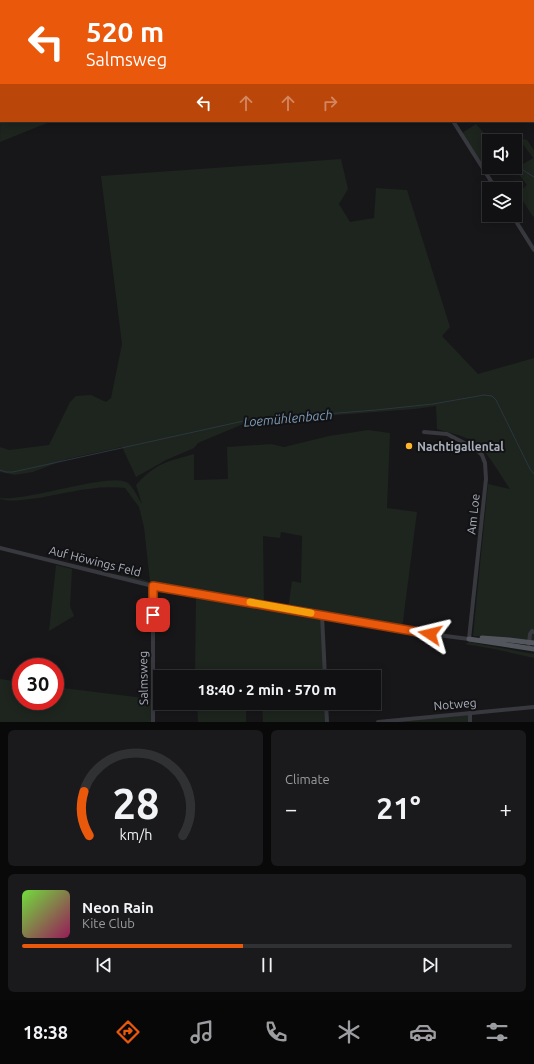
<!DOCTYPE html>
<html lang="en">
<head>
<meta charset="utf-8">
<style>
	body { margin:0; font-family:Ubuntu,sans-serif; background:#1a1a1c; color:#f1f3f6; height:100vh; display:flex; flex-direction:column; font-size:15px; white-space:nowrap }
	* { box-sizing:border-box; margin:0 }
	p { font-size:13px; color:#9c9da0 }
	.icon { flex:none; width:22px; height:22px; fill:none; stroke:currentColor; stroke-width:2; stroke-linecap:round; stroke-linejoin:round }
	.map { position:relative; height:722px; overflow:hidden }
	.panel { display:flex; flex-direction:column; gap:8px; padding:8px; background:#09090a; flex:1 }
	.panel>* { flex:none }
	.hud { position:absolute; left:0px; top:0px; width:534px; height:122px; box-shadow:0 2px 10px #0003,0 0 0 1px #303133; background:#ea580c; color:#fff; overflow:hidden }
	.fabs { position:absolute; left:482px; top:134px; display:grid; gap:8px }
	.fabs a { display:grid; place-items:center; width:40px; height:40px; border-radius:0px; background:#111113; box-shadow:0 2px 10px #0003,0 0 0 1px #303133; font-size:20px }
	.speed { position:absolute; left:12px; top:658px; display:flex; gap:8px; font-size:20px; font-weight:700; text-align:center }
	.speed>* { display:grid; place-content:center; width:52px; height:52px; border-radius:50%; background:#111113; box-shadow:0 2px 10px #0003,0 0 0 1px #303133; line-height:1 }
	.speed .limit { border:6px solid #d22; background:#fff; color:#111 }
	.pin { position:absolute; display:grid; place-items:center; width:34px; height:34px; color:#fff; margin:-17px; border-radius:8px; box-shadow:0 2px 6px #0006 }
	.me { position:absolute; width:44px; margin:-22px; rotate:280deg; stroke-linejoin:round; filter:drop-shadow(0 0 3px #0008) }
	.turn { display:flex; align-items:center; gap:14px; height:84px; padding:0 20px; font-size:18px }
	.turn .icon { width:52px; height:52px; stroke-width:2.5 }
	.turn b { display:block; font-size:28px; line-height:34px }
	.lanes { display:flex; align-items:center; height:38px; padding:0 20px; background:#0003; justify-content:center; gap:20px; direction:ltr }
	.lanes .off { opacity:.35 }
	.big { font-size:30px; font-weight:700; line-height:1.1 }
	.panel .widget { flex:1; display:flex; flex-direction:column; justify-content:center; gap:6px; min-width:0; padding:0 14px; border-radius:6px; background:#1a1a1c }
	.panel .dial { align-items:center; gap:0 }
	.dial svg { height:104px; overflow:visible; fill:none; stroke:#303133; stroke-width:7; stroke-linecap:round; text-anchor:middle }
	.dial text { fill:#f1f3f6; stroke:none }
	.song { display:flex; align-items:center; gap:12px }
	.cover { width:48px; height:48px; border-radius:6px; background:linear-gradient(135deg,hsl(100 70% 55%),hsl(330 70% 35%)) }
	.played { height:4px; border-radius:2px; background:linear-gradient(90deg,#ea580c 45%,#303133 45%) }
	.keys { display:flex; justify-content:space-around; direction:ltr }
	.heat { display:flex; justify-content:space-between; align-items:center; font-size:22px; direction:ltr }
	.panel .tiles { flex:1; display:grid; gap:8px; grid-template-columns:1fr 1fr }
	.widget:last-child { grid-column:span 2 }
	.trip { position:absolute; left:153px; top:670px; width:228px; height:40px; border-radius:0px; background:#111113; box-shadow:0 2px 10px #0003,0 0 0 1px #303133; font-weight:700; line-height:40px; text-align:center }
	.tabs { display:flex; height:64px; justify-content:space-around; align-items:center; background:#070708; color:#9c9da0 }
	.tabs .icon { width:28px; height:28px }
	.tabs .current { color:#ea580c }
	.tabs b { font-size:18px; color:#f1f3f6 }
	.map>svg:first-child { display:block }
	.green { fill:#1d251e; fill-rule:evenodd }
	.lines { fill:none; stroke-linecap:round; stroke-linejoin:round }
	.stream { stroke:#2c363e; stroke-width:1 }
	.minor { stroke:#38393f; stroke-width:4 }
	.major { stroke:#54565e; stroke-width:5 }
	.route-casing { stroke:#983908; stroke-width:10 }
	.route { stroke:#ea580c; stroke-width:7 }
	.slow { stroke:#f59e0b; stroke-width:7 }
	.poi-dot { fill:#feb62b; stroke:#121214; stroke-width:1.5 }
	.labels { text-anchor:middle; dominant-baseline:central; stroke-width:4; stroke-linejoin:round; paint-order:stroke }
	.poi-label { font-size:12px; font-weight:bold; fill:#a8aeba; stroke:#121214; text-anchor:start }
	.street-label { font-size:12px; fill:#a8aeba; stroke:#121214 }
	.water-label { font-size:13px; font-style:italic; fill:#7d9cb7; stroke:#121214 }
</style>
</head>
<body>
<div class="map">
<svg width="534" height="722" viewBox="0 0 534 722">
	<rect width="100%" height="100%" fill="#171719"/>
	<g class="green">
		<polygon points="1,4 1,121 52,121 0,142"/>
		<polygon points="476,124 491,141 489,141 489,159 481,164 462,133"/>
		<polygon points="522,139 527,140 534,150 534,216 533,217 518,193 527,185 515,169 533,158 520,140"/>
		<path d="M 341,159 L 348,189 L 339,204 L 350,222 L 374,218 L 376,188 L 407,190 L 450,327 L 442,336 L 478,374 L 534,358 L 534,641 L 473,636 L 488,484 L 510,489 C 500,475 490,455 477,444 C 466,436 450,433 437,429 L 436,406 L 415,409 L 248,422 L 198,443 L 194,448 L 166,460 L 136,477 L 122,447 L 67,459 L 33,472 L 15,475 L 0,472 L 0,447 L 9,450 L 49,445 L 70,402 L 76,396 L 91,395 L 106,402 L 111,398 L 122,344 L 101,176 Z"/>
		<path d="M 368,430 L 390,433 L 387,508 L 417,512 L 402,629 L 322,615 L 325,677 L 195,677 L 196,593 L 111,577 L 111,574 L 135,577 L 150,582 L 144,527 L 139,507 L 125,488 C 93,484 62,495 30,499 C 20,500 11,502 0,499 L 0,498 C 26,502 113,471 128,483 C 134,488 138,498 142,504 L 136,485 C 156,463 166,462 194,454 L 194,480 L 228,479 L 227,447 L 271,444 L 284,447 L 329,436 ZM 281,532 L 302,536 L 301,583 L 292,581 L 288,609 L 264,604 L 263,536 L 280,538 Z"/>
		<polygon points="56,565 72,569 70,606 74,616 49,631"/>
		<polygon points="469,642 534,654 534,658 494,649 465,644"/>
		<polygon points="0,679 21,682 21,701 55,701 55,687 152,699 151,722 0,722"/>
		<polygon points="197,703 246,703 246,722 198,722"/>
		<polygon points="262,703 326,703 326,722 263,722"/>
		<polygon points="468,715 469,722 393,722"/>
	</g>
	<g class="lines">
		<g class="stream">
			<polyline points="523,170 534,177"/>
			<polyline points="0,470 6,472 13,472 248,420 376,410 433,404 484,395 492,396 496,400 530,469 534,474"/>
		</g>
		<g class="minor">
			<polyline points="388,0 389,1"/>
			<polyline points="453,121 496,189"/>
			<polyline points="512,215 534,250"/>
			<polyline points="0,548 153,586 430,634 469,639 486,479 485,463 482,455 476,449 447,434 424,432"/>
			<polyline points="153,586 153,722"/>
			<polyline points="322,615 325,677"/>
			<polyline points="529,644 530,634 532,631 534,632"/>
			<polyline points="326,703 327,722"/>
			<polyline points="378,722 534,707"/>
			<polyline points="470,722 470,713"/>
		</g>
		<g class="major">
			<polyline points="482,638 509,640 534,643"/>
			<polyline points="469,639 534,649"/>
		</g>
	</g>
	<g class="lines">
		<g class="route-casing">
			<polyline id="route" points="153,615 153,586 430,634"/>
		</g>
		<use href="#route" class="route"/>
		<polyline class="slow" points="250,602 311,613"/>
	</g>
	<circle class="poi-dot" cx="409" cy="446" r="4"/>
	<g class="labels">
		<g class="poi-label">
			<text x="417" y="446">Nachtigallental</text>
		</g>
		<g class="street-label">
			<text transform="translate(473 514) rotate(-84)">Am Loe</text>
			<text transform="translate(95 561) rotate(14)">Auf Höwings Feld</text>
			<text transform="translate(143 678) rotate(-91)">Salmsweg</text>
			<text transform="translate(455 704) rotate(-5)">Notweg</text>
		</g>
		<g class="water-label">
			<text transform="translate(288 418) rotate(-5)">Loemühlenbach</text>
		</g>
	</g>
</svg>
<div class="fabs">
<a><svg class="icon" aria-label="sound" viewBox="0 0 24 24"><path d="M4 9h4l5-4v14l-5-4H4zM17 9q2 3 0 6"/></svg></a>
<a><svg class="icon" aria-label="layers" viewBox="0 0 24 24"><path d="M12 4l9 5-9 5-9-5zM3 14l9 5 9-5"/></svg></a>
</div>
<div class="speed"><div class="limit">30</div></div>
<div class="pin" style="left:153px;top:615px;background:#d93025"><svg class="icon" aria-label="arrive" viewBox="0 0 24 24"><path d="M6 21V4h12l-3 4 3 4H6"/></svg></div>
<svg class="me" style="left:430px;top:634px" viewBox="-20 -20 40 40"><path d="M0-17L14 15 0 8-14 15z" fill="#ea580c" stroke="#fff" stroke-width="4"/></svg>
<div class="trip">18:40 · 2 min · 570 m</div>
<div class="hud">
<div class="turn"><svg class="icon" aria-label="left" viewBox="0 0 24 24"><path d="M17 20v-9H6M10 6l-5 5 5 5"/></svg><div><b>520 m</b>Salmsweg</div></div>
<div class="lanes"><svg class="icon" aria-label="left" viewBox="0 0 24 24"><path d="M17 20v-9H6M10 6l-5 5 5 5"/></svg><svg class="icon off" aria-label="ahead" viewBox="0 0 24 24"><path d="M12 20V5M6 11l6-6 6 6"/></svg><svg class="icon off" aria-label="ahead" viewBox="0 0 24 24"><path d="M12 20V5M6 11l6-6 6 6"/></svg><svg class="icon off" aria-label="right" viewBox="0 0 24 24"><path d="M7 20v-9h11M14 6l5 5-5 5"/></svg></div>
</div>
</div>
<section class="panel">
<div class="tiles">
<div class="widget dial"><svg viewBox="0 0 100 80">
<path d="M14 69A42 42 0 1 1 86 69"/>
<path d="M14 69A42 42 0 0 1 10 35" stroke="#ea580c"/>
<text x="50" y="56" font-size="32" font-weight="700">28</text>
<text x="50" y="72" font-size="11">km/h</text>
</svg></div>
<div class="widget"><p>Climate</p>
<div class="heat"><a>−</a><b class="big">21°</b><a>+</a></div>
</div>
<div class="widget">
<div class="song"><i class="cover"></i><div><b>Neon Rain</b><p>Kite Club</p></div></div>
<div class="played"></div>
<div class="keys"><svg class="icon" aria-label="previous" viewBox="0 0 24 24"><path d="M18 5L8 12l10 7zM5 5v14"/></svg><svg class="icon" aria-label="pause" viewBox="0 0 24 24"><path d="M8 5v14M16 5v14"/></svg><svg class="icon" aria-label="next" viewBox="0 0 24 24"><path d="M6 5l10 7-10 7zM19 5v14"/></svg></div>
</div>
</div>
</section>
<nav class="tabs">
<b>18:38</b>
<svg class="icon current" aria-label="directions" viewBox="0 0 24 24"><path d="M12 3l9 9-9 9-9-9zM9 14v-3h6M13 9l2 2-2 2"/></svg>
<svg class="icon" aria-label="music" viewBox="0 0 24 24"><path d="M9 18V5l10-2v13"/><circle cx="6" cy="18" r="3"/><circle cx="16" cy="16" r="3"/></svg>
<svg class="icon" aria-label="phone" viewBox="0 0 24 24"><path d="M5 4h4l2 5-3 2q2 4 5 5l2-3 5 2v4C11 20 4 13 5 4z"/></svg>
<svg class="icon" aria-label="climate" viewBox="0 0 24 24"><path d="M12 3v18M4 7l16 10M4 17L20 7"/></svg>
<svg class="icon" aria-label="car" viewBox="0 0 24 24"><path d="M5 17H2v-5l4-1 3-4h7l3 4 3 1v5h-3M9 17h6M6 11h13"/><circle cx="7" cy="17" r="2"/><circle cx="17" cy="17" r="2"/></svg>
<svg class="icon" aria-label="filters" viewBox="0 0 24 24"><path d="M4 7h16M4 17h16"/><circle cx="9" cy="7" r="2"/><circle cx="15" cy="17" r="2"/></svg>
</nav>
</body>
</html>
